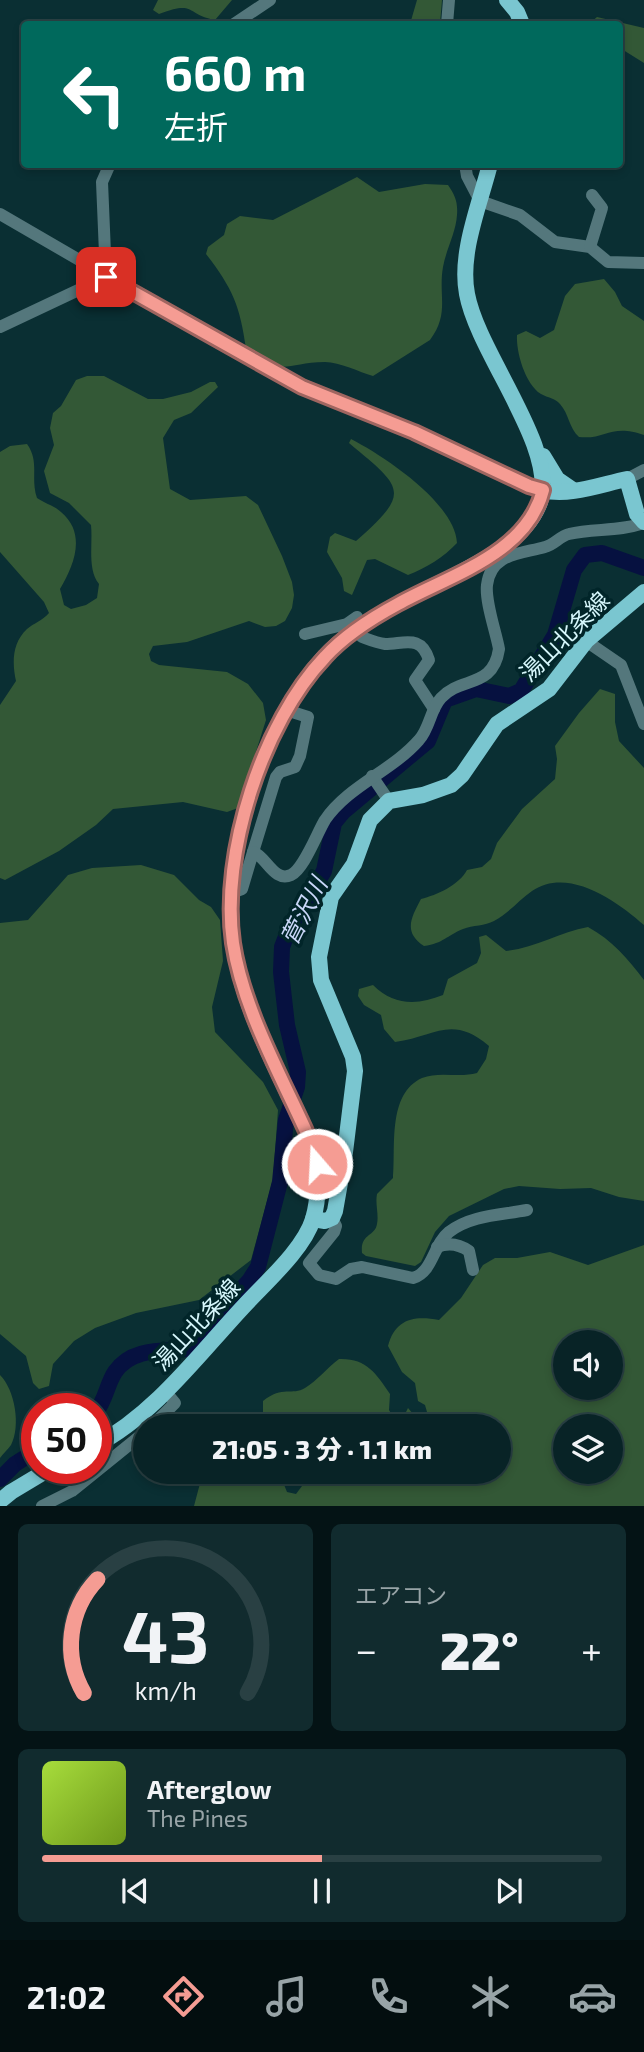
<!DOCTYPE html>
<html lang="ja">
<head>
<meta charset="utf-8">
<style>
	body { margin:0; font-family:"Exo 2","Noto Sans JP",sans-serif; background:#112b2e; color:#f1f3f6; height:100vh; display:flex; flex-direction:column; font-size:26px; white-space:nowrap }
	* { box-sizing:border-box; margin:0 }
	p { font-size:23px; color:#98a4a7 }
	.icon { flex:none; width:38px; height:38px; fill:none; stroke:currentColor; stroke-width:2; stroke-linecap:round; stroke-linejoin:round }
	.map { position:relative; height:1506px; overflow:hidden }
	.side { display:flex; flex-direction:column; gap:18px; padding:18px; background:#041315; flex:1 }
	.side>* { flex:none }
	.hud { position:absolute; left:21px; top:21px; width:602px; height:147px; border-radius:7px; box-shadow:0 4px 10px #0003,0 0 0 2px #294043; background:#00695c; color:#fff; overflow:hidden }
	.tools { position:absolute; left:553px; top:1330px; display:grid; gap:14px }
	.tools a { display:grid; place-items:center; width:70px; height:70px; border-radius:50%; background:#082326; box-shadow:0 4px 10px #0003,0 0 0 2px #294043; font-size:35px }
	.speed { position:absolute; left:21px; top:1393px; display:flex; gap:14px; font-size:35px; font-weight:700; text-align:center }
	.speed>* { display:grid; place-content:center; width:91px; height:91px; border-radius:50%; background:#082326; box-shadow:0 4px 10px #0003,0 0 0 2px #294043; line-height:1 }
	.speed .limit { border:10px solid #d22; background:#fff; color:#111 }
	.pin { position:absolute; display:grid; place-items:center; width:60px; height:60px; color:#fff; margin:-30px; border-radius:14px; box-shadow:0 4px 10px #0006 }
	.me { position:absolute; width:77px; margin:-38px; rotate:341deg; stroke-linejoin:round; filter:drop-shadow(0 0 5px #0008) }
	.turn { display:flex; align-items:center; gap:24px; height:147px; padding:0 28px; font-size:32px }
	.turn .icon { width:91px; height:91px; stroke-width:2.5 }
	.turn b { display:block; font-size:49px; line-height:60px }
	.big { font-size:52px; font-weight:800; line-height:1.1 }
	.side .tile { flex:1; display:flex; flex-direction:column; justify-content:center; gap:10px; min-width:0; padding:0 24px; border-radius:10px; background:#112b2e }
	.side .dial { align-items:center; gap:0 }
	.dial svg { height:182px; overflow:visible; fill:none; stroke:#294043; stroke-width:7; stroke-linecap:round; text-anchor:middle }
	.dial text { fill:#f1f3f6; stroke:none }
	.song { display:flex; align-items:center; gap:21px }
	.cover { width:84px; height:84px; border-radius:10px; background:linear-gradient(135deg,hsl(80 70% 55%),hsl(80 70% 35%)) }
	.played { height:7px; border-radius:4px; background:linear-gradient(90deg,#f59c93 50%,#294043 50%) }
	.keys { display:flex; justify-content:space-around; direction:ltr }
	.heat { display:flex; justify-content:space-between; align-items:center; font-size:38px; direction:ltr }
	.side .tiles { flex:1; display:grid; gap:18px; grid-template-columns:1fr 1fr }
	.tile:last-child { grid-column:span 2 }
	.trip { position:absolute; left:133px; top:1414px; width:378px; height:70px; border-radius:35px; background:#082326; box-shadow:0 4px 10px #0003,0 0 0 2px #294043; font-weight:800; line-height:70px; text-align:center }
	.menu { display:flex; height:112px; justify-content:space-around; align-items:center; background:#030e0f; color:#98a4a7 }
	.menu .icon { width:49px; height:49px }
	.menu .selected { color:#f59c93 }
	.menu b { font-size:32px; color:#f1f3f6 }
	.map>svg:first-child { display:block }
	.green { fill:#335836; fill-rule:evenodd }
	.lines { fill:none; stroke-linecap:round; stroke-linejoin:round }
	.river { stroke:#061140; stroke-width:16 }
	.minor { stroke:#54777c; stroke-width:12 }
	.major { stroke:#7ac6d0; stroke-width:16 }
	.route-casing { stroke:#9f6560; stroke-width:18 }
	.route { stroke:#f59c93; stroke-width:12 }
	.labels { text-anchor:middle; dominant-baseline:central; stroke-width:7; stroke-linejoin:round; paint-order:stroke }
	.street-label { font-size:23px; fill:#d6f6fb; stroke:#012529 }
	.water-label { font-size:24px; font-style:italic; fill:#c9d7f8; stroke:#012529 }
</style>
</head>
<body>
<div class="map">
<svg width="644" height="1506" viewBox="0 0 644 1506">
	<rect width="100%" height="100%" fill="#0a2f33"/>
	<g class="green">
		<path d="M 158,0 L 232,0 L 215,20 C 185,14 196,0 159,14 L 153,10 Z"/>
		<polygon points="417,0 442,0 440,24 410,24"/>
		<polygon points="597,17 644,28 644,63 620,48 620,24 589,24"/>
		<path d="M 357,177 L 379,192 L 425,184 L 448,185 C 455,195 458,202 457,215 C 456,232 446,250 443,267 C 438,296 450,313 430,340 L 373,376 C 359,372 340,362 325,362 C 286,362 283,379 246,349 C 240,306 233,289 206,254 L 208,247 L 224,235 L 227,224 L 240,216 L 273,220 Z"/>
		<path d="M 604,279 L 615,292 L 622,306 L 644,321 L 644,435 C 611,423 606,440 579,437 C 569,428 569,414 560,404 C 555,398 548,398 541,394 C 525,384 516,352 517,335 L 526,331 L 540,338 L 554,330 L 565,296 L 575,284 Z"/>
		<path d="M 87,376 L 104,376 L 148,399 L 163,399 L 191,392 L 210,382 L 215,382 L 218,387 L 191,413 L 174,420 L 163,438 L 170,489 L 190,500 L 246,496 L 258,505 L 282,556 L 292,582 L 294,595 L 292,608 L 285,621 L 276,626 L 265,627 L 249,621 L 187,642 L 153,646 L 149,654 L 151,661 L 159,665 L 227,672 L 248,684 L 263,703 L 266,720 L 238,808 L 227,812 L 183,802 L 113,809 L 96,825 L 59,851 L 5,880 L 0,878 L 0,705 L 16,681 C 12,663 12,643 27,629 C 34,623 42,621 49,613 L 44,602 L 0,552 L 0,452 L 10,446 L 27,444 C 40,462 30,478 37,498 C 44,503 55,506 61,512 C 87,534 74,565 60,589 L 64,605 L 71,609 L 86,605 L 97,598 L 99,584 C 87,569 93,544 91,525 L 69,503 L 50,493 L 44,471 L 54,445 L 50,428 L 53,413 L 61,406 L 76,380 Z"/>
		<path d="M 351,439 C 384,456 455,503 457,543 C 444,557 426,568 408,575 L 375,559 L 367,560 L 352,595 L 344,591 L 342,578 L 327,552 L 330,537 L 335,533 L 356,541 C 412,492 403,488 349,443 Z"/>
		<path d="M 600,689 L 615,694 L 615,722 L 619,741 L 644,768 L 644,925 C 617,901 568,866 532,891 C 519,900 509,913 494,921 C 485,926 473,925 463,929 C 446,936 444,943 424,946 C 403,932 411,918 421,899 C 437,895 459,885 467,870 L 482,867 L 491,859 L 497,843 L 522,809 L 555,779 L 557,759 L 555,746 L 579,713 Z"/>
		<polygon points="141,865 174,875 199,900 211,907 220,920 223,961 212,1007 215,1032 263,1082 278,1110 273,1179 251,1260 199,1300 136,1313 95,1328 74,1341 53,1364 49,1386 39,1389 33,1383 26,1356 0,1334 0,923 28,920 68,875 92,868"/>
		<path d="M 588,927 C 612,940 628,959 644,980 L 644,1201 L 619,1197 L 591,1188 L 560,1189 L 519,1186 L 504,1189 L 449,1216 L 435,1232 L 421,1262 L 415,1266 L 366,1256 L 362,1253 C 360,1233 375,1237 377,1224 C 379,1214 375,1204 377,1194 L 393,1178 C 396,1147 387,1094 422,1078 C 439,1071 459,1078 477,1073 L 486,1059 L 489,1046 C 451,1014 435,1037 395,1042 L 384,1029 L 381,1015 L 364,1005 L 358,996 L 359,989 L 373,985 C 394,1006 418,1005 443,995 L 448,979 L 477,963 L 481,953 L 479,937 L 486,935 L 506,951 C 535,948 560,932 588,927 Z"/>
		<path d="M 644,1245 L 644,1506 L 194,1506 L 203,1472 L 279,1472 L 287,1492 L 296,1494 L 302,1486 L 303,1472 L 459,1472 L 465,1476 L 479,1472 L 499,1472 L 499,1426 L 431,1426 L 425,1405 L 418,1401 L 415,1383 L 402,1372 L 388,1346 C 395,1319 414,1315 439,1320 L 461,1298 L 483,1265 L 495,1258 L 517,1258 L 550,1252 L 588,1265 ZM 565,1342 L 611,1342 L 611,1388 L 565,1388 ZM 565,1426 L 611,1426 L 611,1472 L 565,1472 Z"/>
		<path d="M 339,1359 C 366,1358 376,1373 390,1394 L 389,1410 L 394,1419 L 403,1418 L 408,1408 L 413,1414 L 413,1426 L 278,1426 L 263,1413 L 263,1401 C 283,1385 292,1396 305,1388 C 317,1381 327,1368 339,1359 Z"/>
		<path d="M 0,1375 C 15,1390 21,1426 11,1445 C 8,1449 3,1454 0,1458 Z"/>
	</g>
	<g class="lines">
		<g class="river">
			<path d="M 96,1412 C 106,1399 107,1384 115,1372 C 131,1348 162,1351 186,1349 L 249,1281 L 258,1267 L 280,1182 L 286,1120 L 297,1087 L 298,1072 L 287,1025 L 281,972 L 282,947 L 289,929 L 324,871 L 334,823 L 344,811 L 428,741 L 445,700 L 476,689 L 509,696 L 521,691 L 555,635 L 574,570 L 585,555 L 602,553 L 644,568"/>
			<polyline points="0,1479 15,1464 37,1450"/>
		</g>
		<g class="minor">
			<polyline points="234,24 270,0"/>
			<polyline points="447,24 449,0"/>
			<polyline points="465,164 467,176 480,201 520,215 555,242 590,247 608,262 644,263"/>
			<polyline points="0,214 267,369 543,490"/>
			<polyline points="590,247 602,208 592,195"/>
			<polyline points="106,277 102,182 110,164"/>
			<polyline points="0,327 106,277"/>
			<polyline points="627,479 644,470"/>
			<path d="M 305,634 L 347,624 L 357,617 L 362,637 C 370,640 377,643 385,644 C 404,644 421,634 429,660 L 415,680 L 434,709"/>
			<polyline points="586,641 621,665 644,724"/>
			<polyline points="372,776 389,801"/>
			<polyline points="253,852 276,777 280,772 295,767 300,756 308,717 286,710"/>
			<path d="M 231,893 L 242,889 L 253,852 C 266,856 274,883 291,875 C 304,869 317,833 325,820 C 348,786 392,771 419,740 C 430,728 430,710 441,698 C 461,676 493,689 499,649 C 496,632 485,602 487,585 C 491,553 521,554 545,547 C 554,545 560,536 569,534 C 593,528 619,532 644,523"/>
			<path d="M 332,1218 L 336,1226 L 334,1232 L 309,1263 L 319,1275 L 336,1279 L 351,1269 L 362,1267 L 413,1278 C 433,1272 433,1245 449,1232 C 471,1215 501,1215 527,1210"/>
			<path d="M 437,1247 C 449,1242 459,1244 469,1251 L 473,1270"/>
			<polyline points="152,1426 175,1403 165,1391"/>
			<polyline points="42,1506 72,1491 145,1432"/>
		</g>
		<g class="major">
			<polyline points="507,0 517,12 522,24"/>
			<polyline points="543,456 557,479 573,490"/>
			<path d="M 543,490 C 568,497 602,484 627,479 L 637,514 L 644,522"/>
			<polyline points="313,1219 325,1221 332,1218 335,1211 344,1160 355,1071 353,1057 321,980 319,957 331,897 354,864 370,820 389,801 423,795 451,785 462,775 497,724 549,689 586,641 644,592"/>
			<path d="M 96,1445 C 155,1414 199,1354 244,1306 C 265,1283 304,1249 313,1219 C 321,1192 318,1166 310,1140 C 283,1081 241,1007 233,942 C 221,852 263,725 323,658 C 343,636 372,618 398,604 C 442,579 522,553 540,502 C 558,448 478,354 467,294 C 459,253 480,204 490,164"/>
			<polyline points="0,1501 11,1492 51,1468"/>
		</g>
	</g>
	<g class="lines">
		<g class="route-casing">
			<path id="route" d="M 106,277 L 302,387 L 414,432 L 529,486 L 543,490 C 527,554 450,575 398,604 C 372,618 345,635 325,657 C 263,722 220,854 233,943 C 243,1010 283,1079 310,1140 L 317,1164"/>
		</g>
		<use href="#route" class="route"/>
	</g>
	<g class="labels">
		<g class="street-label">
			<text transform="translate(564 636) rotate(-45)">湯山北条線</text>
			<text transform="translate(196 1324) rotate(-47)">湯山北条線</text>
		</g>
		<g class="water-label">
			<text transform="translate(303 911) rotate(-63)">菅沢川</text>
		</g>
	</g>
</svg>
<div class="tools">
<a><svg class="icon" aria-label="sound" viewBox="0 0 24 24"><path d="M4 9h4l5-4v14l-5-4H4zM17 9q2 3 0 6"/></svg></a>
<a><svg class="icon" aria-label="layers" viewBox="0 0 24 24"><path d="M12 4l9 5-9 5-9-5zM3 14l9 5 9-5"/></svg></a>
</div>
<div class="speed"><div class="limit">50</div></div>
<div class="pin" style="left:106px;top:277px;background:#d93025"><svg class="icon" aria-label="arrive" viewBox="0 0 24 24"><path d="M6 21V4h12l-3 4 3 4H6"/></svg></div>
<svg class="me" style="left:317px;top:1164px" viewBox="-20 -20 40 40"><circle r="17" fill="#f59c93" stroke="#fff" stroke-width="3"/><path d="M0-11L8 9 0 5-8 9z" fill="#fff"/></svg>
<div class="trip">21:05 · 3 分 · 1.1 km</div>
<div class="hud">
<div class="turn"><svg class="icon" aria-label="left" viewBox="0 0 24 24"><path d="M17 20v-9H6M10 6l-5 5 5 5"/></svg><div><b>660 m</b>左折</div></div>
</div>
</div>
<section class="side">
<div class="tiles">
<div class="tile dial"><svg viewBox="0 0 100 80">
<path d="M14 69A42 42 0 1 1 86 69"/>
<path d="M14 69A42 42 0 0 1 20 19" stroke="#f59c93"/>
<text x="50" y="56" font-size="32" font-weight="700">43</text>
<text x="50" y="72" font-size="11">km/h</text>
</svg></div>
<div class="tile"><p>エアコン</p>
<div class="heat"><a>−</a><b class="big">22°</b><a>+</a></div>
</div>
<div class="tile">
<div class="song"><i class="cover"></i><div><b>Afterglow</b><p>The Pines</p></div></div>
<div class="played"></div>
<div class="keys"><svg class="icon" aria-label="previous" viewBox="0 0 24 24"><path d="M18 5L8 12l10 7zM5 5v14"/></svg><svg class="icon" aria-label="pause" viewBox="0 0 24 24"><path d="M8 5v14M16 5v14"/></svg><svg class="icon" aria-label="next" viewBox="0 0 24 24"><path d="M6 5l10 7-10 7zM19 5v14"/></svg></div>
</div>
</div>
</section>
<nav class="menu">
<b>21:02</b>
<svg class="icon selected" aria-label="directions" viewBox="0 0 24 24"><path d="M12 3l9 9-9 9-9-9zM9 14v-3h6M13 9l2 2-2 2"/></svg>
<svg class="icon" aria-label="music" viewBox="0 0 24 24"><path d="M9 18V5l10-2v13"/><circle cx="6" cy="18" r="3"/><circle cx="16" cy="16" r="3"/></svg>
<svg class="icon" aria-label="phone" viewBox="0 0 24 24"><path d="M5 4h4l2 5-3 2q2 4 5 5l2-3 5 2v4C11 20 4 13 5 4z"/></svg>
<svg class="icon" aria-label="climate" viewBox="0 0 24 24"><path d="M12 3v18M4 7l16 10M4 17L20 7"/></svg>
<svg class="icon" aria-label="car" viewBox="0 0 24 24"><path d="M5 17H2v-5l4-1 3-4h7l3 4 3 1v5h-3M9 17h6M6 11h13"/><circle cx="7" cy="17" r="2"/><circle cx="17" cy="17" r="2"/></svg>
</nav>
</body>
</html>
